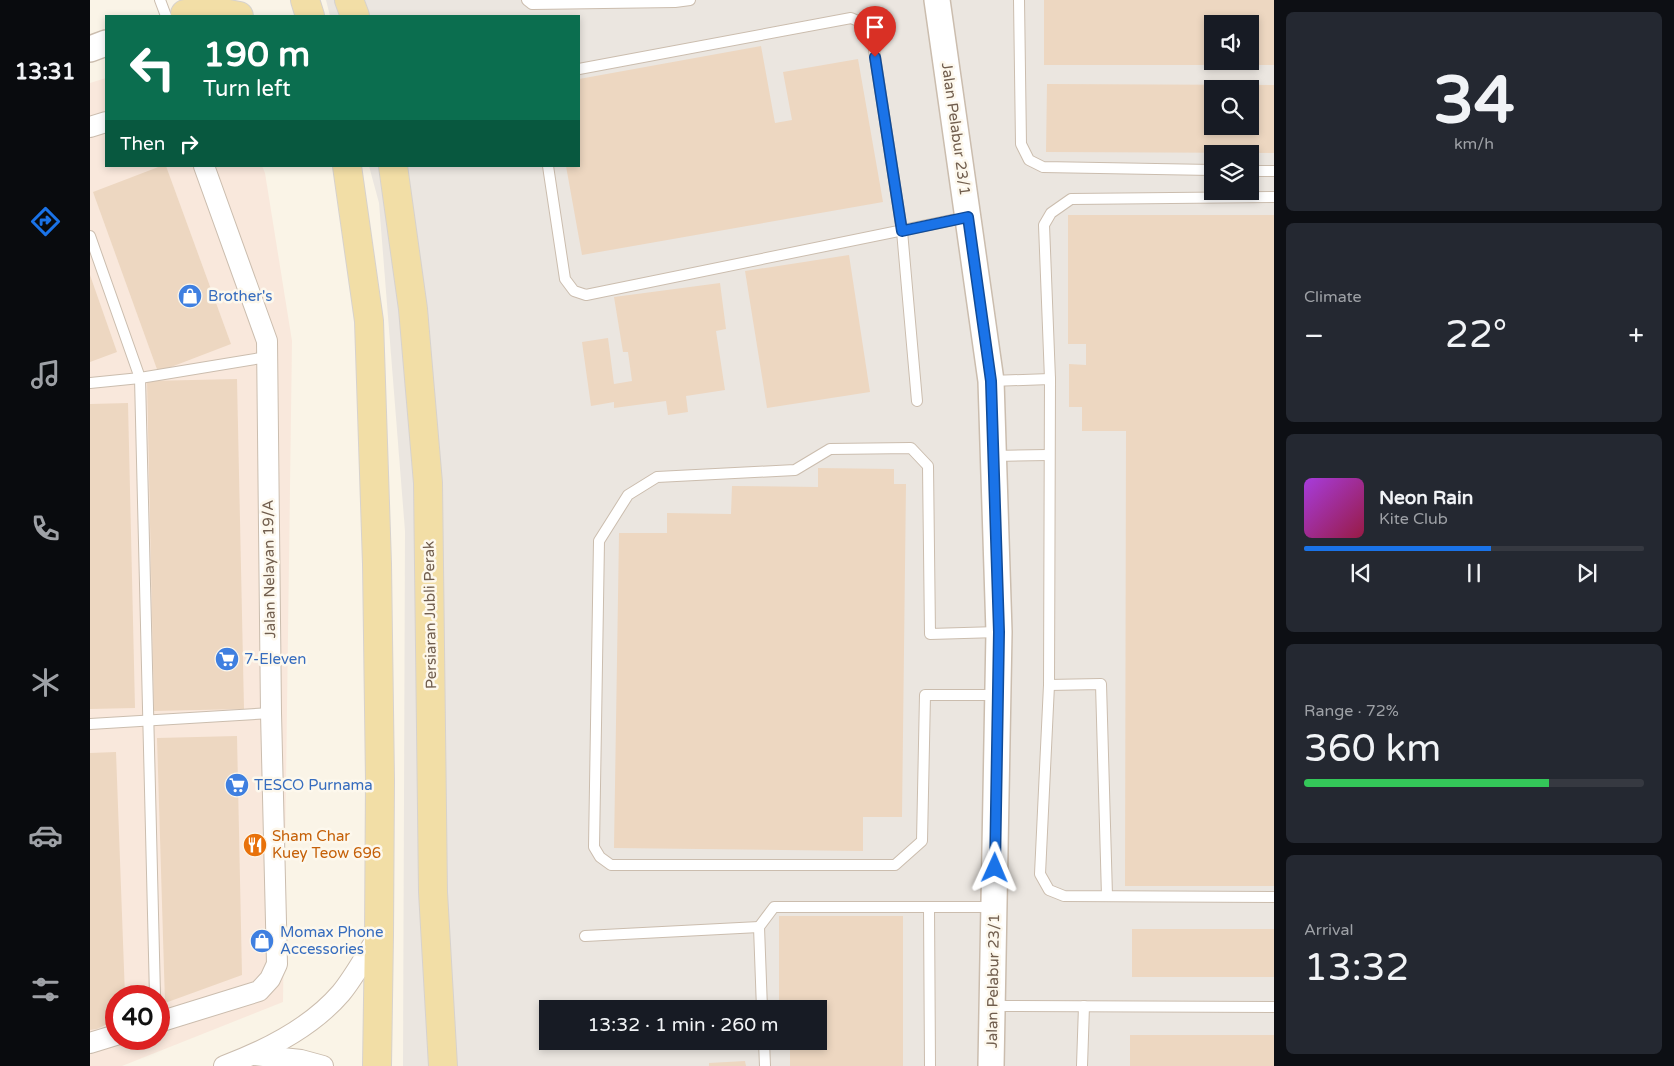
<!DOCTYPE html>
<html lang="en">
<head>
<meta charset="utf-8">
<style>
	body { margin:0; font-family:"Varela Round",sans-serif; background:#242831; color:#f1f3f6; height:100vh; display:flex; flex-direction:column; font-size:19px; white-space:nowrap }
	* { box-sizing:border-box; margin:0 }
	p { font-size:16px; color:#9ea1a6 }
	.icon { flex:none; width:28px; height:28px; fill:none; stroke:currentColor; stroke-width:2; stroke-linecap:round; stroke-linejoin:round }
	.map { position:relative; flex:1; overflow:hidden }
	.panel { display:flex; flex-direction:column; gap:12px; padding:12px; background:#0d0f14; width:400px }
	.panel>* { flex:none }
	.guide { position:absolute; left:15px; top:15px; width:475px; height:152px; border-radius:0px; box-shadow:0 2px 8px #0003; background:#0b6e4f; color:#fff; overflow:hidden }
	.tools { position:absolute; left:1114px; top:15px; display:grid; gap:10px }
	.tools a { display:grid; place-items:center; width:55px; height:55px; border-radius:0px; background:#171b24; box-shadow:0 2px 8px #0003; font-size:25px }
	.speed { position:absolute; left:15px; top:985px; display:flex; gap:10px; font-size:25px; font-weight:700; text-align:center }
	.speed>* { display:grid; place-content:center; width:65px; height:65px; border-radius:50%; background:#171b24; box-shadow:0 2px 8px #0003; line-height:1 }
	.speed .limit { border:8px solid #d22; background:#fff; color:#111 }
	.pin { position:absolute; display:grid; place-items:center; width:42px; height:42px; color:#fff; margin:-51px -21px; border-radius:50% 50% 50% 0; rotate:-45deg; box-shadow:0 0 5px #0007 }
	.pin .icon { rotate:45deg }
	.me { position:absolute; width:55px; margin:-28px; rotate:1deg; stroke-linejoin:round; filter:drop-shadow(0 0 4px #0008) }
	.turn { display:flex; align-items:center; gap:18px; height:105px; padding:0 15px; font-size:22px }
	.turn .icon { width:65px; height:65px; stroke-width:2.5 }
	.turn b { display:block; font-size:35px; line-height:42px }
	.then { display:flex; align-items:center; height:48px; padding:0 15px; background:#0003; gap:10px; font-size:19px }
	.big { font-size:38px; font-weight:600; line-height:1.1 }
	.panel .tile { flex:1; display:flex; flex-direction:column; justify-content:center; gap:8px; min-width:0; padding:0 18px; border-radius:8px; background:#242831 }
	.panel .dial { align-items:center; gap:0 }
	.dial b { font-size:65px; line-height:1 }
	.song { display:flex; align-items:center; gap:15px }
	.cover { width:60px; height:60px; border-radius:8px; background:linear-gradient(135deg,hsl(280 70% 55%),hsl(340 70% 35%)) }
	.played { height:5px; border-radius:2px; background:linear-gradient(90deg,#1a73e8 55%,#363941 55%) }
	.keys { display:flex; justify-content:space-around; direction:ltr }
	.heat { display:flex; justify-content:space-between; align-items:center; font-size:28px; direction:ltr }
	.charge { height:8px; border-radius:4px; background:linear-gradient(90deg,#34c759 72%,#363941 0) }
	.trip { position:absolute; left:449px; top:1000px; width:288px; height:50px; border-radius:0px; background:#171b24; box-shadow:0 2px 8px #0003; font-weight:600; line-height:50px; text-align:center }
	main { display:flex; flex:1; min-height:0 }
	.dock { display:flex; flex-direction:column; width:90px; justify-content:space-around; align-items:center; background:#090b0e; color:#9ea1a6 }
	.dock .icon { width:35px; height:35px }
	.dock .active { color:#1a73e8 }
	.dock b { font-size:22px; color:#f1f3f6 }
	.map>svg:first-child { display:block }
	.commercial { fill:#f9e8dc; fill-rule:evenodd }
	.industrial { fill:#ebe6e0; fill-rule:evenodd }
	.building { fill:#edd7c1; fill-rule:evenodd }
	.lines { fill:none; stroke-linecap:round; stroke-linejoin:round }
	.service-casing { stroke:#cbbdae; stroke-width:12 }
	.minor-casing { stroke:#cbbdae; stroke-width:22 }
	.tertiary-casing { stroke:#cbbdae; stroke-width:28 }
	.primary-casing { stroke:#d7d2cd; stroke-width:30 }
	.service { stroke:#fff; stroke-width:10 }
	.minor { stroke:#fff; stroke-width:20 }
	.tertiary { stroke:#fff; stroke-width:25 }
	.primary { stroke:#f2dea6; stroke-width:28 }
	.route-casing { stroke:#114b97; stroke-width:12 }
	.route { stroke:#1a73e8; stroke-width:9 }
	.labels { text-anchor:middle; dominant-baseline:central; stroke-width:5; stroke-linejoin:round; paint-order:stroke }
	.street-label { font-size:15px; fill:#715e4e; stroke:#fdf8ed }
	.shop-label { font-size:15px; fill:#366cbe; stroke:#fdf8ed; text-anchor:start }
	.food-label { font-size:15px; fill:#c56008; stroke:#fdf8ed; text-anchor:start }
</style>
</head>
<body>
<main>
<nav class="dock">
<b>13:31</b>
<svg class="icon active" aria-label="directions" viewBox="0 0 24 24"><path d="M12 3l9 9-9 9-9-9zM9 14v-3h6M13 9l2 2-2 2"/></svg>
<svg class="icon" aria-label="music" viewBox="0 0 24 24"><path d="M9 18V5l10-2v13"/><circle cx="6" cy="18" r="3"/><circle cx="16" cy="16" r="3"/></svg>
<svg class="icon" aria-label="phone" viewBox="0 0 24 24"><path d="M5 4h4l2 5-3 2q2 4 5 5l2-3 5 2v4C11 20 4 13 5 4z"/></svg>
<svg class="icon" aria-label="climate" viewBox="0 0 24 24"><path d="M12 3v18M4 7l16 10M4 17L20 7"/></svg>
<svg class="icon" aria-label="car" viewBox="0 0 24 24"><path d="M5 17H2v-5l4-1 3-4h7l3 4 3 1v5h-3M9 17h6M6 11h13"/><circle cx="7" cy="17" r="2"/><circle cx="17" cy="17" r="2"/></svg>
<svg class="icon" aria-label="filters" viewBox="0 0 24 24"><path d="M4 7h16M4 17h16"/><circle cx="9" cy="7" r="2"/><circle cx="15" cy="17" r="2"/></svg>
</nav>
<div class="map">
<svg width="1184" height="1066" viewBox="0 0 1184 1066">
	<rect width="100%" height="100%" fill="#faf4e7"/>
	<path class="commercial" d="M 16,78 L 16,166 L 172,166 L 175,173 L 202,341 L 193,1002 L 32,1066 L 0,1066 L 0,83 ZM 26,996 L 69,996 L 69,1039 L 26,1039 Z"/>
	<path class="industrial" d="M 236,0 L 1184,0 L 1184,1066 L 313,1066 L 315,531 L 289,203 L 279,166 L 489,166 L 489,16 L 240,16 ZM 1122,24 L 1160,24 L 1160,61 L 1122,61 ZM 1122,89 L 1160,89 L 1160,126 L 1122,126 ZM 1122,154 L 1160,154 L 1160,191 L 1122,191 ZM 458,1009 L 728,1009 L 728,1041 L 458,1041 Z"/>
	<g class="building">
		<path d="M 954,0 L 1184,0 L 1184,65 L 954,65 ZM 1122,24 L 1160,24 L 1160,61 L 1122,61 Z"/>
		<polygon points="671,46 685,123 702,120 693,72 768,59 793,202 492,255 476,166 489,166 489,79"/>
		<path d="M 957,84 L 1184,85 L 1184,153 L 956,152 ZM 1122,89 L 1160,89 L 1160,126 L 1122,126 Z"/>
		<polygon points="71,166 76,166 141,344 68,372 3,192"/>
		<polygon points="978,215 1184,215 1184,886 1035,886 1036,431 992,431 992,407 979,407 979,364 996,365 996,344 978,344"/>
		<polygon points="759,255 780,392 677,408 655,271"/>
		<polygon points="0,275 27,352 0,362"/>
		<polygon points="630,283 636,329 626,331 635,390 596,396 598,412 578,415 576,401 524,408 524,402 501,406 492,342 518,338 524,384 542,381 538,352 533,352 524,297"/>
		<polygon points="147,379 154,709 64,711 57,381"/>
		<polygon points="38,403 45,708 0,709 0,404"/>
		<polygon points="728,468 804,469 804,484 816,484 812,817 773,817 773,851 524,848 529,533 577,533 577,513 641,514 642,486 728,487"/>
		<polygon points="147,736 152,975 75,1003 67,738"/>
		<polygon points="26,752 35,996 26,996 26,1020 7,1029 0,1030 0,753"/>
		<polygon points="689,916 813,916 813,1066 700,1066 700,1041 728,1041 728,1009 689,1009"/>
		<rect x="1042" y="929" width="142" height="48"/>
		<rect x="1040" y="1035" width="144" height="31"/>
		<polygon points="655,1061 656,1066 619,1066 619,1063"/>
	</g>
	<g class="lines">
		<g class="service-casing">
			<g id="service">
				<polyline points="70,0 76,16"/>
				<polyline points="437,0 442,4 585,2 600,0"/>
				<polyline points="929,0 931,144 939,160 953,167 1122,170"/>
				<polyline points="489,69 761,18 775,24 782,37 812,231 827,401"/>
				<polyline points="458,166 475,279 484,291 496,295 877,217"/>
				<polyline points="1160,171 1184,171"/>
				<polyline points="0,236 50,378 65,996"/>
				<polyline points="960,379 954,225 961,213 981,199 1184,197"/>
				<polyline points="901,381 960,379 959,685 950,874 959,890 974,896 1184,897"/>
				<polyline points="0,383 50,378 177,357"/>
				<polyline points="904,456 958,455"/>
				<polyline points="959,685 1011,684 1017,896"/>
				<polyline points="907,695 835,695 832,841 805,865 521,865 510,857 504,847 509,541 538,495 567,477 705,470 740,449 821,448 838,466 840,634 908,632"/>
				<polyline points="0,724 181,713"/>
				<polyline points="839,907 840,1066"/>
				<polyline points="495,936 669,927"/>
				<polyline points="902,1006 1184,1007"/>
				<polyline points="672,1009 669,927 684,907 903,907"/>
				<polyline points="674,1041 675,1066"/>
				<polyline points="992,1066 994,1006"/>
			</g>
		</g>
		<g class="minor-casing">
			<g id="minor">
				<polyline points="0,127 16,122"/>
				<polyline points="69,1022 169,991 180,979 187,964 181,713 177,341 114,166"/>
				<polyline points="0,1043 26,1035"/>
				<polyline points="164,1055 211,1060 233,1066"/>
				<path d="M 134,1066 C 177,1050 221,1028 251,993 C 265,976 277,953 289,935"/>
			</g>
		</g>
		<g class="tertiary-casing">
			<g id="tertiary">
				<polyline points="847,0 901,381 909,632 901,1066"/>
				<polyline points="0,49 16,43"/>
			</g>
		</g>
		<g class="primary-casing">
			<g id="primary">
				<polyline points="215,0 220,16"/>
				<polyline points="259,0 265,16"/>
				<polyline points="95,14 128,12 149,16"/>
				<polyline points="257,166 279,321 287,564 290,781 289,935 287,1066"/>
				<polyline points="303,166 323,309 338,483 343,892 353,1066"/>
			</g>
		</g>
		<use href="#service" class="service"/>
		<use href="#minor" class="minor"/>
		<use href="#tertiary" class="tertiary"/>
		<use href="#primary" class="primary"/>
	</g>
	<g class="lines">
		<g class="route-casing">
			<polyline id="route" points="785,57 812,231 878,217 901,381 909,632 905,868"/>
		</g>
		<use href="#route" class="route"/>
	</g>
	<defs>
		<g id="shop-disc" transform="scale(1.25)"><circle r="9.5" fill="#3f7fe0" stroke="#fdf8ed"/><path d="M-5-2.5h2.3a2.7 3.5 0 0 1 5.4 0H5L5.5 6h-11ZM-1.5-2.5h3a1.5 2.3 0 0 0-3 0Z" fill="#fff"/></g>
		<g id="supermarket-disc" transform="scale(1.25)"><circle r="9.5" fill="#3f7fe0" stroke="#fdf8ed"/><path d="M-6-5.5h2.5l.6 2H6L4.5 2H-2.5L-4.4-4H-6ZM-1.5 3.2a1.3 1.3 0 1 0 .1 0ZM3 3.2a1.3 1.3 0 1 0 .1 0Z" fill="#fff"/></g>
		<g id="restaurant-disc" transform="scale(1.25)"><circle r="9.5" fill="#e8710a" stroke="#fdf8ed"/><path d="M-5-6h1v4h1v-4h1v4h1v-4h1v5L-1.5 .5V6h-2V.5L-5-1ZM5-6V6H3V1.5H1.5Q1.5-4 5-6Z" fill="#fff"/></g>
	</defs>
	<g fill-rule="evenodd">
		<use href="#shop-disc" x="100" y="296"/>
		<use href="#supermarket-disc" x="137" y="659"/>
		<use href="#supermarket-disc" x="147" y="785"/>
		<use href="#restaurant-disc" x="165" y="845"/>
		<use href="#shop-disc" x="172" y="941"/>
	</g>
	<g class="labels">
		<g class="street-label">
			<text transform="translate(866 129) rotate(82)">Jalan Pelabur 23/1</text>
			<text transform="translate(179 569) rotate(-91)">Jalan Nelayan 19/A</text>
			<text transform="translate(340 615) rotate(-91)">Persiaran Jubli Perak</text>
			<text transform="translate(903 981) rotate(-89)">Jalan Pelabur 23/1</text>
		</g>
		<g class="shop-label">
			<text x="118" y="296">Brother's</text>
			<text x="154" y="659">7-Eleven</text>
			<text x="164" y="785">TESCO Purnama</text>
			<text x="190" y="932">Momax Phone<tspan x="190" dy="17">Accessories</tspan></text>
		</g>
		<g class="food-label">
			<text x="182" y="836">Sham Char<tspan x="182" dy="17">Kuey Teow 696</tspan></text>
		</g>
	</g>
</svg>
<div class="tools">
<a><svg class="icon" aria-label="sound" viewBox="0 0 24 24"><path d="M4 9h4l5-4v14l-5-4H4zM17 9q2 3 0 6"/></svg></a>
<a><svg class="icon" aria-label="search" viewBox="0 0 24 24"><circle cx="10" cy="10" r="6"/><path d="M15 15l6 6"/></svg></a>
<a><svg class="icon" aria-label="layers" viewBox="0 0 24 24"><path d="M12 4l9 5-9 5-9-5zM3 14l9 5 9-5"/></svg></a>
</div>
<div class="speed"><div class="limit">40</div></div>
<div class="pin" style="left:785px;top:57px;background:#d93025"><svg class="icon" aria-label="arrive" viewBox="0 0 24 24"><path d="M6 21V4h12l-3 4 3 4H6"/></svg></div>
<svg class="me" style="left:905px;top:868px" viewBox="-20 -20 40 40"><path d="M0-17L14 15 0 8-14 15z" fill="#1a73e8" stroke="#fff" stroke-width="4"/></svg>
<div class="trip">13:32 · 1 min · 260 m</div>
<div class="guide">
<div class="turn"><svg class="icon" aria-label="left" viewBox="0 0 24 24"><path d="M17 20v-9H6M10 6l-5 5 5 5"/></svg><div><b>190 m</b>Turn left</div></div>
<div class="then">Then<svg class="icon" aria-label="right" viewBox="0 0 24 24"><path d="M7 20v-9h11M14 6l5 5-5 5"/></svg></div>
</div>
</div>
<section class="panel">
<div class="tile dial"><b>34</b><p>km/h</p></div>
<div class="tile"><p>Climate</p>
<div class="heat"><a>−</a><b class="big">22°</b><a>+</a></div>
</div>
<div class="tile">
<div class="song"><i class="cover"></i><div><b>Neon Rain</b><p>Kite Club</p></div></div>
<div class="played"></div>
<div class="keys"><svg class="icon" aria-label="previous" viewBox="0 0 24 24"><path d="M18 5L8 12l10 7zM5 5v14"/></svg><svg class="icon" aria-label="pause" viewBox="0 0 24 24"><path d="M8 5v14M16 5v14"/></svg><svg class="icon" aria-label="next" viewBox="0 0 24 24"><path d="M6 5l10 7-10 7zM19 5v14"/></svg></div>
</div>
<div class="tile"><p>Range · 72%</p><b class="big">360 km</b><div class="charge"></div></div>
<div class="tile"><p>Arrival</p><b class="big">13:32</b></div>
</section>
</main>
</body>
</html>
